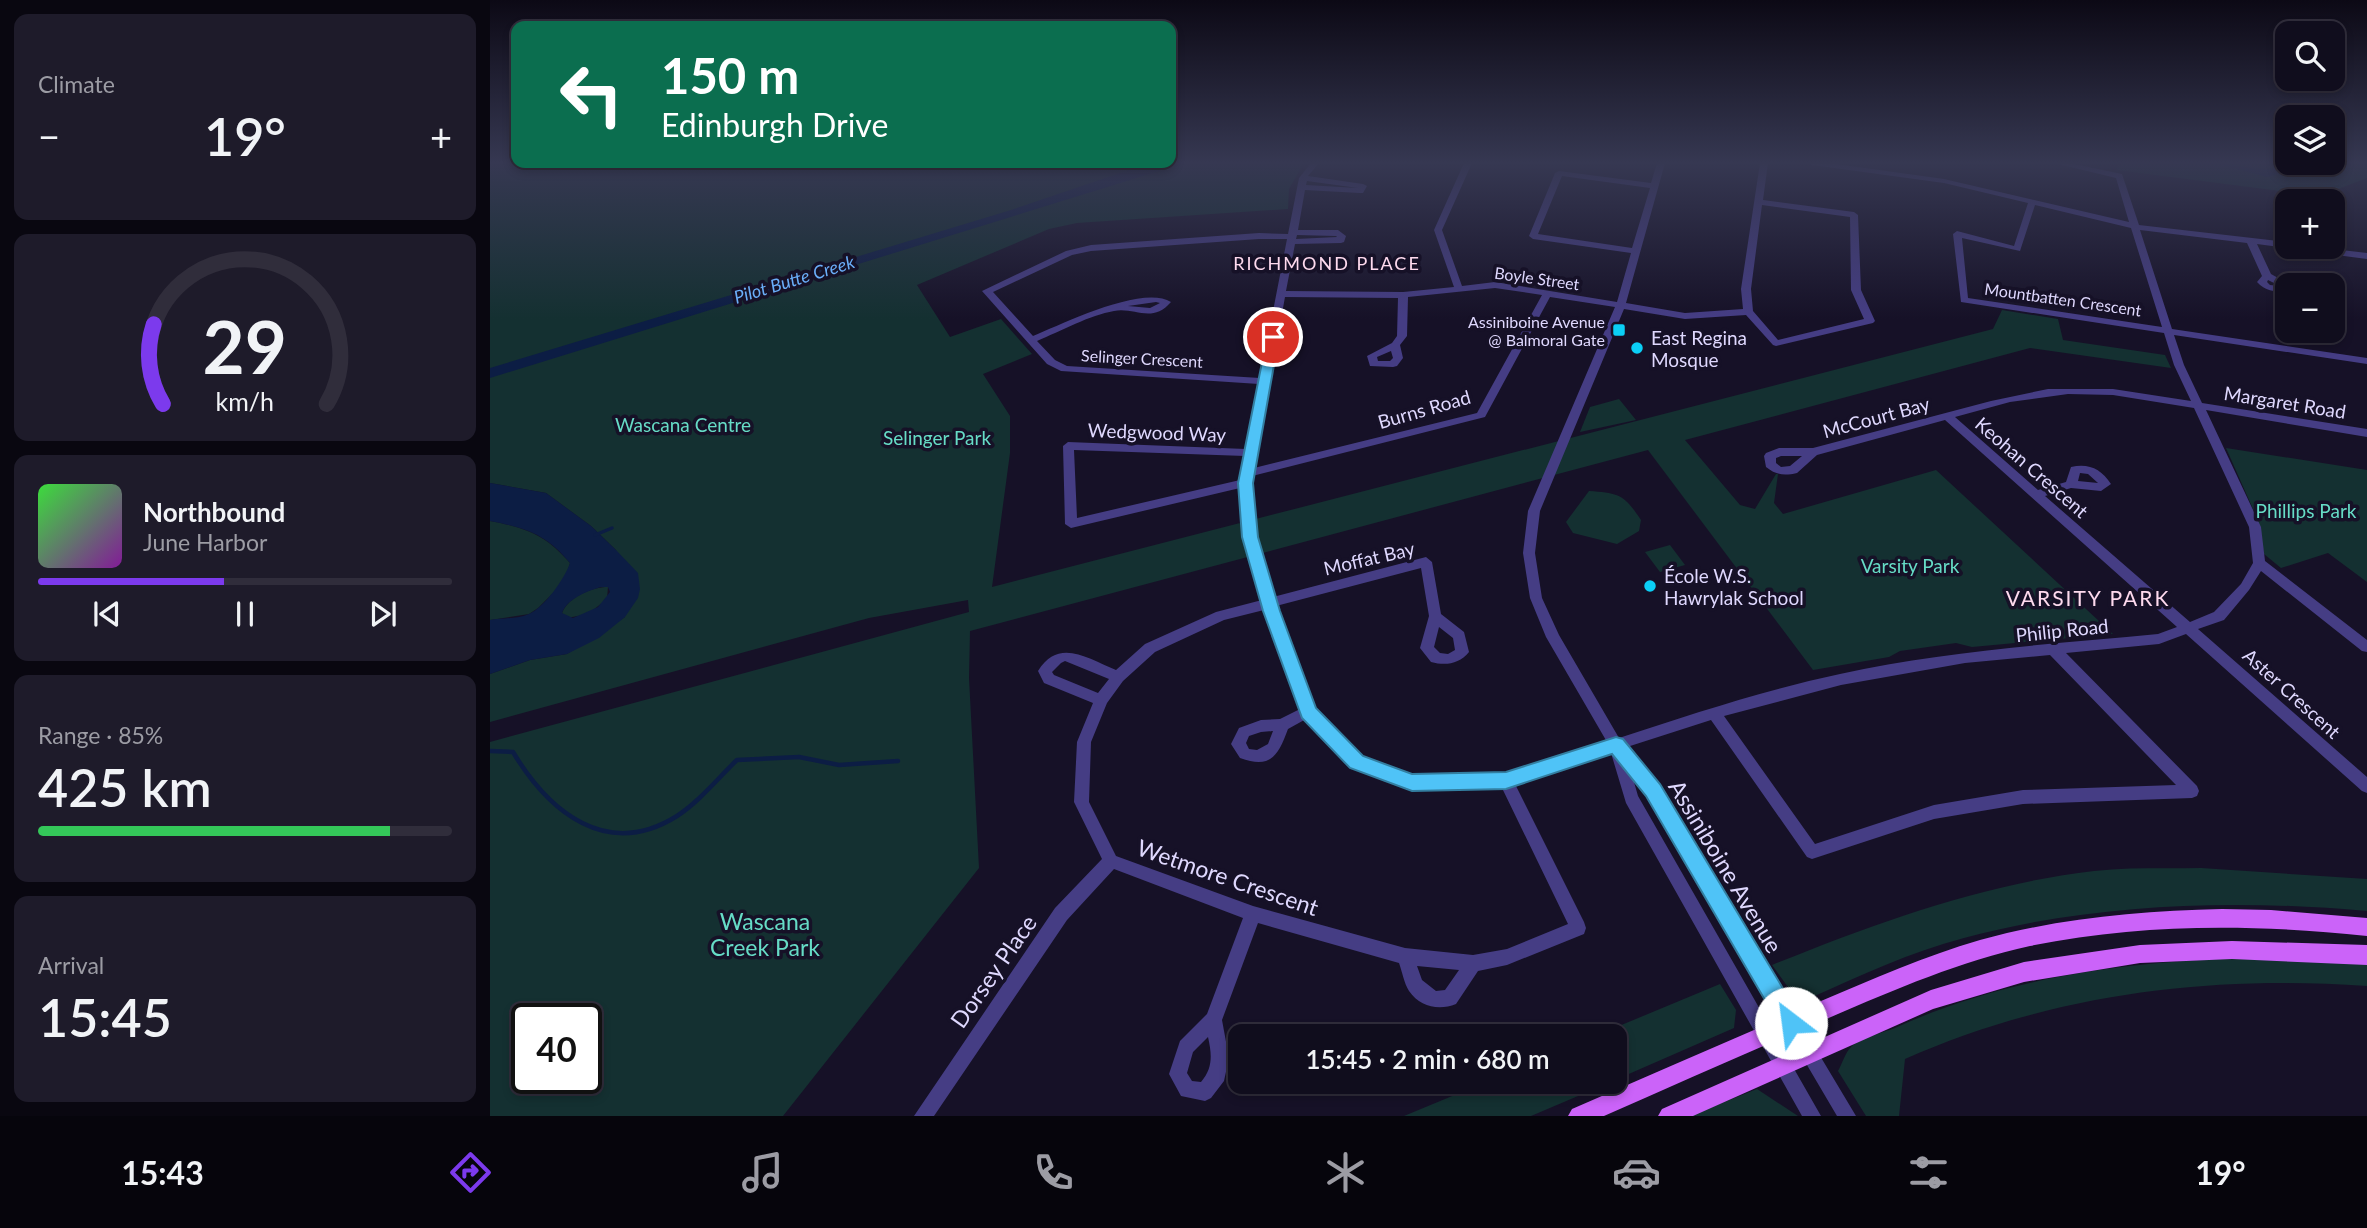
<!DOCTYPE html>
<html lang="en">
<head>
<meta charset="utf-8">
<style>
	body { margin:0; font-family:Lato,sans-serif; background:#1e1b2a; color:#f1f3f6; height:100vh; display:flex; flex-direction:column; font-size:26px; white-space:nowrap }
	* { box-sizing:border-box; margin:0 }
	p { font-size:23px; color:#9c9ca4 }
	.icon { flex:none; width:38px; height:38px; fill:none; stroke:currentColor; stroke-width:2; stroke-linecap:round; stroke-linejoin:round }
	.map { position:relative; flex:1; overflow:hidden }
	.drawer { display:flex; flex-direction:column; gap:14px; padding:14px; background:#090710; width:490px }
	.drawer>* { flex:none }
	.banner { position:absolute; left:21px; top:21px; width:665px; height:147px; border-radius:14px; box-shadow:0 4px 10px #0003,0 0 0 2px #302d3b; background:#0b6e4f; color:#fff; overflow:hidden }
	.tools { position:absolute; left:1785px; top:21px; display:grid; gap:14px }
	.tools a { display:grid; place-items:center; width:70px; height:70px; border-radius:14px; background:#100d1d; box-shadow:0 4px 10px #0003,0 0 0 2px #302d3b; font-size:35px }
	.speed { position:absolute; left:21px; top:1003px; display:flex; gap:14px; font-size:35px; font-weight:700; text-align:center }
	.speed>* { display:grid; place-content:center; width:91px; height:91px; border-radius:50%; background:#100d1d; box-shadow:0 4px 10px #0003,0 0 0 2px #302d3b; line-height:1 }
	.speed .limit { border:4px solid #111; border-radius:10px; background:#fff; color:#111 }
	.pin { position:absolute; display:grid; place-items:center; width:60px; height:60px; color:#fff; margin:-30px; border:4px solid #fff; border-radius:50%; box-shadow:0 2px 7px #0007 }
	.me { position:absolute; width:77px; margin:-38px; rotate:330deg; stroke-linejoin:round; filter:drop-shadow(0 0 5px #0008) }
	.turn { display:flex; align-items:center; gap:24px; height:147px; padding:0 35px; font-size:32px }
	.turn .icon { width:91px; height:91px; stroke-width:2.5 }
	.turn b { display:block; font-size:49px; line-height:60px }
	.big { font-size:52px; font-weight:600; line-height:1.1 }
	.drawer .card { flex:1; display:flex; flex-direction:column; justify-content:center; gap:10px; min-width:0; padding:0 24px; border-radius:14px; background:#1e1b2a }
	.drawer .dial { align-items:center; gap:0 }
	.dial svg { height:182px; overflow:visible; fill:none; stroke:#302d3b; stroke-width:7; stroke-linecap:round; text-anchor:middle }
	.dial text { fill:#f1f3f6; stroke:none }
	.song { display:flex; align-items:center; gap:21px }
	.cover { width:84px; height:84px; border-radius:10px; background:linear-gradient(135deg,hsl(120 70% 55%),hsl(290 70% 35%)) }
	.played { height:7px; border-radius:4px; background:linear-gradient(90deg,#7c3aed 45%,#302d3b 45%) }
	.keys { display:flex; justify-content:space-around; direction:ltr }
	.heat { display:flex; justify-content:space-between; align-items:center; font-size:38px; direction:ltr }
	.charge { height:10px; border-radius:5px; background:linear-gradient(90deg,#34c759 85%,#302d3b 0) }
	.trip { position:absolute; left:738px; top:1024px; width:399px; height:70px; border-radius:14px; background:#100d1d; box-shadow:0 4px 10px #0003,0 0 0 2px #302d3b; font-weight:600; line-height:70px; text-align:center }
	.menu { display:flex; height:112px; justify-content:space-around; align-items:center; background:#06050c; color:#9c9ca4 }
	.menu .icon { width:49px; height:49px }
	.menu .on { color:#7c3aed }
	.menu b { font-size:32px; color:#f1f3f6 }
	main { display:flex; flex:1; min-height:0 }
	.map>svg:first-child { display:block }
	.green { fill:#143031; fill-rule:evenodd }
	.water { fill:#0c1d44; fill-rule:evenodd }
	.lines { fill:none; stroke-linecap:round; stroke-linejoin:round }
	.stream-far1 { stroke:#0c1d44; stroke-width:3.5 }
	.stream { stroke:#0c1d44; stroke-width:4.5 }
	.river { fill:#0c1d44; fill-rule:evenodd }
	.minor { fill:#453d84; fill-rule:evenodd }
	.major { fill:#cb63f9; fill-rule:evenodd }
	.route { fill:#4fc3f7; stroke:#337fa1; stroke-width:2 }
	.poi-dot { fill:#0bcff6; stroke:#161127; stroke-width:2.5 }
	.labels { text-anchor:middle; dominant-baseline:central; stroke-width:7; stroke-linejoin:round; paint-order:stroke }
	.far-street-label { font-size:16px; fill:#dfd8fe; stroke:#161127 }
	.far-poi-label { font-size:16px; fill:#dfd8fe; stroke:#161127; text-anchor:end }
	.far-neighbourhood-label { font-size:18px; letter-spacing:2px; fill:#fedaee; stroke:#161127 }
	.far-water-label { font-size:18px; font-style:italic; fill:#6aaef9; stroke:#161127 }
	.poi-label { font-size:19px; fill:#dfd8fe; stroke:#161127; text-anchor:start }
	.street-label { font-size:19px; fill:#dfd8fe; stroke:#161127 }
	.park-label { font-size:19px; fill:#66dcc6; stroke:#161127 }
	.neighbourhood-label { font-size:21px; letter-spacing:2px; fill:#fedaee; stroke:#161127 }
	.near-street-label { font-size:23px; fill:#dfd8fe; stroke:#161127 }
	.near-park-label { font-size:23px; fill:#66dcc6; stroke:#161127 }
</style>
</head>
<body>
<main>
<section class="drawer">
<div class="card"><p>Climate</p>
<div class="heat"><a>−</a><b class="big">19°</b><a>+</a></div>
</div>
<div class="card dial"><svg viewBox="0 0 100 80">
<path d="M14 69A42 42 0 1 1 86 69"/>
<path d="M14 69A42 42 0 0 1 10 34" stroke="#7c3aed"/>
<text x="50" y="56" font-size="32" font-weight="700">29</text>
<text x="50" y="72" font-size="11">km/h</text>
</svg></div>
<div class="card">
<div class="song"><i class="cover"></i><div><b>Northbound</b><p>June Harbor</p></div></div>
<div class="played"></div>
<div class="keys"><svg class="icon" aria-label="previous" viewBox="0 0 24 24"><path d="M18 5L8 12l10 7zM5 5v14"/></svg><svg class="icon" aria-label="pause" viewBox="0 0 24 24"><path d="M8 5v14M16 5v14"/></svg><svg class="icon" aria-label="next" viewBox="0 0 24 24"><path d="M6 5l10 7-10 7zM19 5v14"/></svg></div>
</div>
<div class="card"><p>Range · 85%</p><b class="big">425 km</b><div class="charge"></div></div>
<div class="card"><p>Arrival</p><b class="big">15:45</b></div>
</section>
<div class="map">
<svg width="1877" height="1116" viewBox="0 0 1877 1116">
	<rect width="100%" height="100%" fill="#161127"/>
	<g class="green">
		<path d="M 0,163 L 814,163 L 799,189 L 798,209 L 587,223 L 559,229 L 427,285 L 460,337 L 511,319 L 542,354 L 493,374 L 520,416 L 520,453 L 502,587 L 1503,329 L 1512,310 L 1568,319 L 1573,340 L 1675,355 L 1681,368 L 1540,348 L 1195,440 L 1250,505 L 1265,509 L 1286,474 L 1288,474 L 1284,503 L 1293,514 L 1446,470 L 1623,634 L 1482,647 L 1466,643 L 1410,651 L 1399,657 L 1323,670 L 1158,450 L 480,631 L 479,678 L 489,868 L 293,1116 L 0,1116 L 0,742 L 479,612 L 478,600 L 379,618 L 0,722 L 0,674 L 40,660 L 77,654 L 135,617 L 126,550 L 101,526 L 56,493 L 0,483 ZM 37,1018 L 96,1018 L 96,1078 L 37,1078 Z"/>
		<polygon points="1629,163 1877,163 1877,178 1830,196 1626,170"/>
		<polygon points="1129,399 1146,420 1090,432 1100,407"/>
		<polygon points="1736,448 1877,470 1877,582 1838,553 1791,568 1774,554 1767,518"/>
		<path d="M 1099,491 C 1130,493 1134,495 1151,520 L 1149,531 L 1127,544 L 1083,533 L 1076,522 Z"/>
		<path d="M 0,521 C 37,528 55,535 80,563 L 74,582 L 48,608 L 39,614 L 0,620 Z"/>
		<polygon points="1180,545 1195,565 1170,572 1155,552"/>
		<path d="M 118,587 L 117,599 L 98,614 L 77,618 L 72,613 C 78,597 102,587 118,587 Z"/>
		<path d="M 1711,868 L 1877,879 L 1877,911 C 1743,899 1604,903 1474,938 C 1420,952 1370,976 1320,998 L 1300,990 L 1282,965 C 1386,923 1492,884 1604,871 C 1640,867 1676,869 1711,868 Z"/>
		<path d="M 1775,957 L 1877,963 L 1877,986 C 1718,975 1562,994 1415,1059 L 1409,1116 L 1376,1116 L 1348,1071 C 1352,1064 1355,1053 1361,1047 C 1370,1038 1392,1033 1405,1028 C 1524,974 1645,961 1775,957 Z"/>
		<polygon points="1230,984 1246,1010 1244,1028 1125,1080 1125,1036 1105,1036"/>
		<polygon points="996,1082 1121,1082 1041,1116 914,1116"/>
		<polygon points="1267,1089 1308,1116 1199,1116"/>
	</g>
	<path class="water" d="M 0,483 L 56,493 L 101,526 L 126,550 L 148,573 L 150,589 L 148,598 L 135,617 L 109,638 L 77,654 L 40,660 L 0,674 L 0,620 C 12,618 28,619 39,614 C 54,608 75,578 80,563 C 56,534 36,528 0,521 ZM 111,587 L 118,587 L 120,592 L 108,607 L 83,618 L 72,613 C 77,599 97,591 111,587 Z"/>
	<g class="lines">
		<polyline class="stream-far1" points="105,535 122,528"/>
		<path class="stream" d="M 0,751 L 23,752 C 59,812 117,860 187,816 C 210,801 228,778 247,760 L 309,757 L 349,765 L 408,761"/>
		<g class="river">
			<polygon points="672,163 695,163 0,378 0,368 521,210 639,170"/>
			<path d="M 1723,163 C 1741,163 1763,170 1779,169 C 1796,168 1812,163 1829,163 L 1777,177 Z"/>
		</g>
		<g class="minor">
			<path d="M 821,163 L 829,163 L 818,176 L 873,184 L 877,186 L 873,193 L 870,193 L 815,190 L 808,230 L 848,230 L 856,236 L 854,242 L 851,243 L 805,244 L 796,291 L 913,292 L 964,287 L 944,230 L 974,163 L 982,163 L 952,230 L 972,286 L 1005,282 L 1127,302 L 1141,253 L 1043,239 L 1039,236 L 1065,173 L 1069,171 L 1161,183 L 1167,163 L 1175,163 L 1136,303 L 1195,313 L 1253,309 L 1251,289 L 1270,163 L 1278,163 L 1273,200 L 1364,212 L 1368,215 L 1371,290 L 1385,321 L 1383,323 L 1286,346 L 1283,345 L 1256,315 L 1195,319 L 1134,309 L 1050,511 L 1045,553 L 1052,598 L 1069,635 L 1129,738 C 1202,714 1275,690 1350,674 C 1454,651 1562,644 1668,634 L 1687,627 L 1455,420 L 1327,455 L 1307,473 C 1294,476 1286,475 1276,467 L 1274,456 L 1276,453 L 1289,448 L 1323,448 L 1501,401 L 1558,389 L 1623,389 L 1701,401 L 1684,365 L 1674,333 L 1471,302 L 1463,234 L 1467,231 L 1524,246 L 1538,203 L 1454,183 L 1322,165 L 1318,163 L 1339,163 L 1454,179 L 1639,222 L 1626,178 L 1564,163 L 1579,163 L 1632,174 L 1649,225 L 1797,242 L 1797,247 L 1800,247 L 1797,248 L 1767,244 L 1781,274 L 1797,283 L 1796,293 C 1784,291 1775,291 1767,282 L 1772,276 L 1757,243 L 1650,230 L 1682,329 L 1877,358 L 1877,364 L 1684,335 L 1694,365 L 1712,403 L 1877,429 L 1877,437 L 1716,410 L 1771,527 L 1775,561 L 1877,640 L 1877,652 L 1872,651 L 1771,571 L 1759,590 L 1734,620 L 1708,629 L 1877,777 L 1877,793 L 1872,791 L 1696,634 L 1669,644 L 1576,653 L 1707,786 L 1709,791 L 1707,796 L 1702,798 L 1533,804 L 1444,819 L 1322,859 L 1317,857 L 1221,720 L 1137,747 L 1168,785 L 1366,1116 L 1347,1116 L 1158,795 L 1142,775 L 1148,796 L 1331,1116 L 1312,1116 L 1136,803 L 1121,753 L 1025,784 L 1094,922 L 1096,928 L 1094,934 L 1017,965 L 988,971 L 966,1004 C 949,1011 930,1007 919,991 C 914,983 912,971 909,963 L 768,923 L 732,1020 L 739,1058 L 734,1081 L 721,1098 L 715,1101 L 691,1096 L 679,1074 L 690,1041 L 717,1014 L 753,918 L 624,869 L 577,920 L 444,1116 L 424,1116 L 565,908 L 612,859 L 584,802 L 587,742 L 603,703 L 554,683 L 548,671 C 569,637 598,659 626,670 L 655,644 L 726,612 L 772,600 L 754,537 L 750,488 L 581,528 L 575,524 L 573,446 L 578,442 L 756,449 L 769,384 L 571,371 L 557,364 L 492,291 L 576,251 L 601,245 L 769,233 L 798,234 L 809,178 ZM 1072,176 L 1160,188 L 1142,248 L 1048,234 ZM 817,181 L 868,188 L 816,185 ZM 1272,205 L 1360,217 L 1361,290 L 1374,319 L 1288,340 L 1263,311 L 1261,289 ZM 1545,205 L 1641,228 L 1672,327 L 1478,298 L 1472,238 L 1530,251 ZM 807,235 L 846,236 L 847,237 L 806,239 ZM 769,239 L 797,239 L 770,378 L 577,366 L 565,360 L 547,341 C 571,331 600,315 624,311 C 645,307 662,324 681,302 C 653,284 572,324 543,336 L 503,292 L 582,255 L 601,251 ZM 1778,280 L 1788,285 L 1789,286 L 1780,285 L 1777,282 ZM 1005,288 L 1052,295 L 987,413 L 764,468 L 795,297 L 908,298 L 907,336 L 902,343 L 877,356 L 880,366 L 903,367 L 907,366 L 913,358 L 910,345 L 917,336 L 918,297 ZM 1060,297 L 1125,307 L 1038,511 L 1033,553 L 1040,598 L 1056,637 L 1117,742 L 1016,775 L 922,776 L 872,758 L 824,709 L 786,606 L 931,568 L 939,616 L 930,648 L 941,662 C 956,666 969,664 979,652 L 974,632 L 951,614 L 942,562 L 936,557 L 783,597 L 766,537 L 761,483 L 762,476 L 995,417 ZM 666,302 L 670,303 L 660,308 L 638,306 ZM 901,351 L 903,358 L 900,361 L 888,361 L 887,357 ZM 1578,394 L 1623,395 L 1704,408 L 1759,527 L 1763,563 L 1751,584 L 1724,612 L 1700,622 L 1555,496 L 1581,488 L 1611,491 L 1621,484 C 1611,469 1599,463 1581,467 L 1576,482 L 1548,490 L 1465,417 L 1520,402 ZM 584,450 L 755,456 L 750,480 L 587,518 ZM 1291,456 L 1312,456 L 1300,466 L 1291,467 L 1286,463 L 1286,458 ZM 1590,473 L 1598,474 L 1608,483 L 1588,481 ZM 774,610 L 810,709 L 790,719 L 771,720 L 749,728 L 741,744 L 750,758 C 781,769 788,756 798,729 L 816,719 L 862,766 L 922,790 L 1012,788 L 1078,924 L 1017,949 L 983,955 L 915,948 L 763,906 L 626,856 L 599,802 L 601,742 L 617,703 L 633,681 L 665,652 L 734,620 ZM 949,627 L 963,638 L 965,650 L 958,654 L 950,653 L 944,647 ZM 1560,655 L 1686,785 L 1533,790 L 1444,805 L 1325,844 L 1234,716 L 1351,685 L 1475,663 ZM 575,661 L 619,679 L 608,693 L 564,675 L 562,672 L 571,663 ZM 783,731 L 778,744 L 767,750 L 759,749 L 756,743 L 759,736 L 771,732 ZM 927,966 L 969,970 L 955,990 L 946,991 L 932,980 ZM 718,1037 C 722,1055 723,1068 711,1082 L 702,1081 L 697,1073 L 703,1052 Z"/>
			<polygon points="1804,247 1826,247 1877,253 1877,259 1808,250"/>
		</g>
		<g class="major">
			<path d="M 1732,909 L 1781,910 L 1877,918 L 1877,936 C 1764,924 1652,923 1540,946 C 1471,961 1406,989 1341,1017 C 1265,1049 1189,1083 1114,1116 L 1078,1116 L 1082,1109 C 1165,1073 1248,1037 1331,1001 C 1383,979 1435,956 1490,940 C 1569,918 1650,911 1732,909 Z"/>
			<polygon points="1742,941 1877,945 1877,965 1742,959 1650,963 1534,982 1443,1009 1203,1116 1168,1116 1172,1109 1441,990 1534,962 1650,945"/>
		</g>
	</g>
	<linearGradient id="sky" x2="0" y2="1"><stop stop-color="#0c0915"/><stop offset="0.51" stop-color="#363852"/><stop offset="1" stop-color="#363852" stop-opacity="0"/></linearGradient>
	<rect width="1877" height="319" fill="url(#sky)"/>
	<polygon class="route" points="783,333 789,337 763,483 768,537 790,611 826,708 873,756 922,774 1016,772 1126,737 1133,739 1170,784 1309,1015 1313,1023 1309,1031 1301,1034 1293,1031 1156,796 1122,754 1016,789 922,791 860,768 812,718 773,611 752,537 748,483 777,337"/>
	<g class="poi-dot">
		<rect x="1122" y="323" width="14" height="14" rx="3.5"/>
		<circle cx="1147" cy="348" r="7"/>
		<circle cx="1160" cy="586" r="7"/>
	</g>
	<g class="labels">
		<g class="far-street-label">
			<text transform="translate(1047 278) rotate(8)">Boyle Street</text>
			<text transform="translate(1573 299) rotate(8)">Mountbatten Crescent</text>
			<text transform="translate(652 358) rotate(3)">Selinger Crescent</text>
		</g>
		<g class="far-poi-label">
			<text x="1115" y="321">Assiniboine Avenue<tspan x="1115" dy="18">@ Balmoral Gate</tspan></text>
		</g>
		<g class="far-neighbourhood-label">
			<text x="837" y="263">RICHMOND PLACE</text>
		</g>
		<g class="far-water-label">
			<text transform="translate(304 279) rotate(-17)">Pilot Butte Creek</text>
		</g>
		<g class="poi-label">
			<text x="1161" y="337">East Regina<tspan x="1161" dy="22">Mosque</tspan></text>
			<text x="1174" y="575">École W.S.<tspan x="1174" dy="22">Hawrylak School</tspan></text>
		</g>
		<g class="street-label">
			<text transform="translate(1795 402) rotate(9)">Margaret Road</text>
			<text transform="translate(934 409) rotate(-16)">Burns Road</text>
			<text transform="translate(1386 417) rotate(-15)">McCourt Bay</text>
			<text transform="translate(667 432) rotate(2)">Wedgwood Way</text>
			<text transform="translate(1542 467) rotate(41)">Keohan Crescent</text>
			<text transform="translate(879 558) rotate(-13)">Moffat Bay</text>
			<text transform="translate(1572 630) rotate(-6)">Philip Road</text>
			<text transform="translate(1802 693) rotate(42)">Aster Crescent</text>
		</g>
		<g class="park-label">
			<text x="193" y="424">Wascana Centre</text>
			<text x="447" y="437">Selinger Park</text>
			<text x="1816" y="510">Phillips Park</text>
			<text x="1420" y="565">Varsity Park</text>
		</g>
		<g class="neighbourhood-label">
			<text x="1598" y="597">VARSITY PARK</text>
		</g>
		<g class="near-street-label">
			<text transform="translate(1236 866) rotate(59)">Assiniboine Avenue</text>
			<text transform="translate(738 877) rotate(19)">Wetmore Crescent</text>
			<text transform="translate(503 971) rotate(-55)">Dorsey Place</text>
		</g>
		<g class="near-park-label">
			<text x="275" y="921">Wascana<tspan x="275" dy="26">Creek Park</tspan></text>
		</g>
	</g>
</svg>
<div class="tools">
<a><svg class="icon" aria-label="search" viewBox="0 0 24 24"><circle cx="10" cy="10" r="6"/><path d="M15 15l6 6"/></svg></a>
<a><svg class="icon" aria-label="layers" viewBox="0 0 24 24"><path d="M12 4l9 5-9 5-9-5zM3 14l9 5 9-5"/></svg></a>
<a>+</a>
<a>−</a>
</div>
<div class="speed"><div class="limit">40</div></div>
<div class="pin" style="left:783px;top:337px;background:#d93025"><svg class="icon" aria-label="arrive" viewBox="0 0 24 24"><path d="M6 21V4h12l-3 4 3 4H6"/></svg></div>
<svg class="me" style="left:1301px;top:1023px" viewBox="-20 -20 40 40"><circle r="19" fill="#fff"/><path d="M0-13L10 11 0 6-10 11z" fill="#4fc3f7"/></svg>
<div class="trip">15:45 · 2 min · 680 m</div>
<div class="banner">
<div class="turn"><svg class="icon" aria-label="left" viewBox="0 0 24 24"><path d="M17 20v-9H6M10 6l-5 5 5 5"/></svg><div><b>150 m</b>Edinburgh Drive</div></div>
</div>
</div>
</main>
<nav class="menu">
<b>15:43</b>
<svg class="icon on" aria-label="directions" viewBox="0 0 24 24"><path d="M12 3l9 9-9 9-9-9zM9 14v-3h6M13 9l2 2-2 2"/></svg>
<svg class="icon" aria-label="music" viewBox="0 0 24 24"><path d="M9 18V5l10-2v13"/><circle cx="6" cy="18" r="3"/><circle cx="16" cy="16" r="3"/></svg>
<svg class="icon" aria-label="phone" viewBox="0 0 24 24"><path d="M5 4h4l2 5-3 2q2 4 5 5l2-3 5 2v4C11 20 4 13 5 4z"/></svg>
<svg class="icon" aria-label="climate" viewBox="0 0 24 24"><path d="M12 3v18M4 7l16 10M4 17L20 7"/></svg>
<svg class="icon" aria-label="car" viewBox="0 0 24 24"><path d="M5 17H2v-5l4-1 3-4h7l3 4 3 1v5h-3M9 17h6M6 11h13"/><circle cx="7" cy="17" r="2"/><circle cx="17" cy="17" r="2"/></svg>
<svg class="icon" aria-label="filters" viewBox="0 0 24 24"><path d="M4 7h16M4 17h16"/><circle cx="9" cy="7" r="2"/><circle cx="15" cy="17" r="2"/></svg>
<b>19°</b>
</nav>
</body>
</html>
